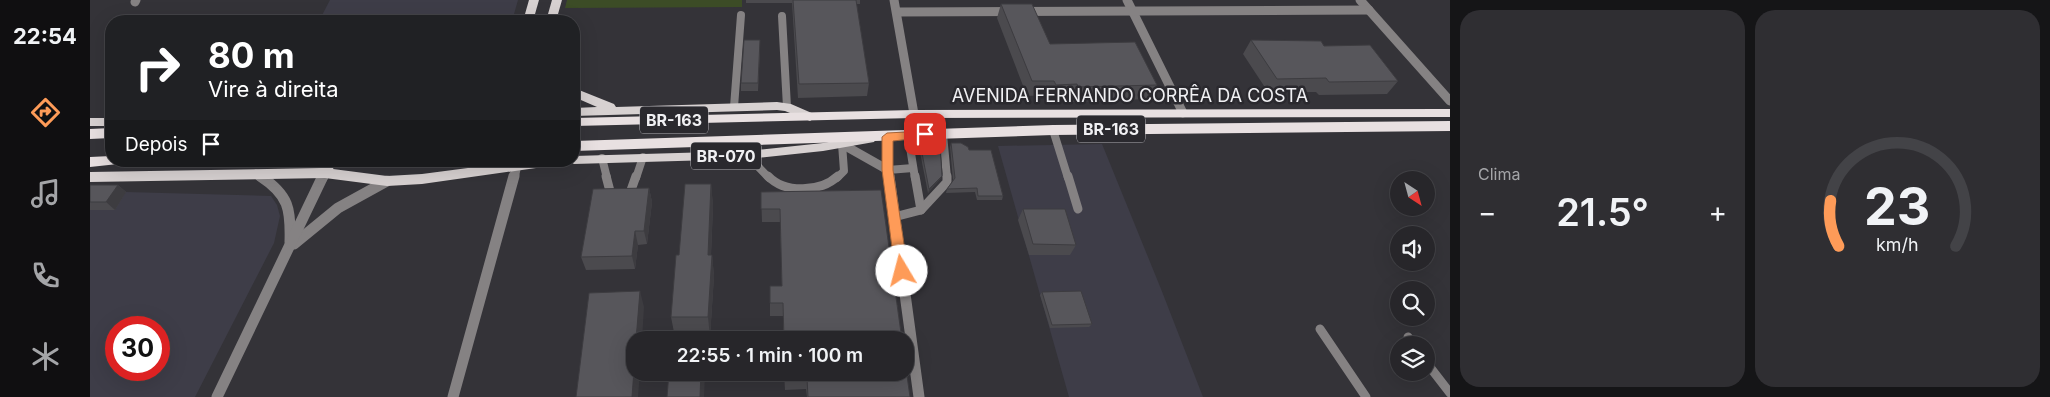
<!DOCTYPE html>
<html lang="pt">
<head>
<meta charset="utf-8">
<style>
	body { margin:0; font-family:Inter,sans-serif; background:#2f2e32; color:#f1f3f6; height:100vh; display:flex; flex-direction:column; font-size:19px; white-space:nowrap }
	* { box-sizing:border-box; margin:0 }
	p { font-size:16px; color:#a4a5a8 }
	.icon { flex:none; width:28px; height:28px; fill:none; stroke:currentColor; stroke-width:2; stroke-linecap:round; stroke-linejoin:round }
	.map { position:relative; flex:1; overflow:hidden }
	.details { display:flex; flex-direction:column; gap:10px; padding:10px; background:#151517; width:600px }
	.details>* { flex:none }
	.banner { position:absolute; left:15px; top:15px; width:475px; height:152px; border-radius:20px; box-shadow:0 5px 20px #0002,0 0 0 1px #434347; background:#202124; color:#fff; overflow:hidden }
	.needle { width:32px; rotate:144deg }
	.controls { position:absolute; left:1300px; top:171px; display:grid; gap:10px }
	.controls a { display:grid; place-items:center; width:45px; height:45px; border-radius:50%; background:#27262a; box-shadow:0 5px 20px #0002,0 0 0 1px #434347; font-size:25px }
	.speed { position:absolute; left:15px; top:316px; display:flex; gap:10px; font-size:25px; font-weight:700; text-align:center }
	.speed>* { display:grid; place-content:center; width:65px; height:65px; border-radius:50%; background:#27262a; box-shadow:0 5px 20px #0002,0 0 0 1px #434347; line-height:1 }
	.speed .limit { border:8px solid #d22; background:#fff; color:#111 }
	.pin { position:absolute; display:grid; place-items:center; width:42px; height:42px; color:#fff; margin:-21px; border-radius:10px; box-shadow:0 2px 8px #0006 }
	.me { position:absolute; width:55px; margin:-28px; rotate:352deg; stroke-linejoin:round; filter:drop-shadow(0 0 4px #0008) }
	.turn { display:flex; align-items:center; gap:18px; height:105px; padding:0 20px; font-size:22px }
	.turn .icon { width:65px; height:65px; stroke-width:2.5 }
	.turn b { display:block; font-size:35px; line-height:42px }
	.then { display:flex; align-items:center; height:48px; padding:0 20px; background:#0003; gap:10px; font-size:19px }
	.big { font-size:38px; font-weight:600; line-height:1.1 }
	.details .tile { flex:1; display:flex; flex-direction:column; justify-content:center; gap:8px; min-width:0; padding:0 18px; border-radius:20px; background:#2f2e32 }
	.details .dial { align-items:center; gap:0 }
	.dial svg { height:130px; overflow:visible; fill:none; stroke:#434347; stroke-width:7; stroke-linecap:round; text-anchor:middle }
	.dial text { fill:#f1f3f6; stroke:none }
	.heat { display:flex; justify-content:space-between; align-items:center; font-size:28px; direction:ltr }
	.details .tiles { flex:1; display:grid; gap:10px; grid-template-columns:repeat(2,1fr) }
	.trip { position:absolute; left:536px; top:331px; width:288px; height:50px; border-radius:20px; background:#27262a; box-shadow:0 5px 20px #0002,0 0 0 1px #434347; font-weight:600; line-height:50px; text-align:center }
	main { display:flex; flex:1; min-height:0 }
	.menu { display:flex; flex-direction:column; width:90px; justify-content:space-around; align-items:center; background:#100f11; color:#a4a5a8 }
	.menu .icon { width:35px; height:35px }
	.menu .active { color:#fe9b58 }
	.menu b { font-size:22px; color:#f1f3f6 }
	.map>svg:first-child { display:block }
	.built { fill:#3e3d48; fill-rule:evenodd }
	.green { fill:#3c4c26 }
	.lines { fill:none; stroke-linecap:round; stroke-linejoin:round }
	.service-far1 { stroke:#858283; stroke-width:8 }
	.service { stroke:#858283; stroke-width:9 }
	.minor-far1 { stroke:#858283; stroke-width:9 }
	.minor { stroke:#858283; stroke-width:11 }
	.tertiary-far1 { stroke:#858283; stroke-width:9 }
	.tertiary { stroke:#858283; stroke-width:11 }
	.primary { fill:#d7d1d1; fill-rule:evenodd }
	.trunk { fill:#e8e0e1; fill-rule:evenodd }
	.wall { fill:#4b4a4e }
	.shaded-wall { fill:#3d3c40 }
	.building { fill:#57565b; stroke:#3d3c40 }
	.route { fill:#fe9b58; stroke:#a56539 }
	.labels { text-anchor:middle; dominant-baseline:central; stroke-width:5; stroke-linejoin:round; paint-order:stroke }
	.shield { fill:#2a292e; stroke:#b5b4b8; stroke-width:1 }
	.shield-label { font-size:16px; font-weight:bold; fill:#f0f0f3 }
	.street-label { font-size:18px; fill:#f0f0f3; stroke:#2a292e }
</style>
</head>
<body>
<main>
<nav class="menu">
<b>22:54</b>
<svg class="icon active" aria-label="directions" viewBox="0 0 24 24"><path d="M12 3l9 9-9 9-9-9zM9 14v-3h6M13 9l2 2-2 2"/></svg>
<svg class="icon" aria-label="music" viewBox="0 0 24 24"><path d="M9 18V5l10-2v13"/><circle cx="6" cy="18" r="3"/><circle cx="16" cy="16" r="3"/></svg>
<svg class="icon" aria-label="phone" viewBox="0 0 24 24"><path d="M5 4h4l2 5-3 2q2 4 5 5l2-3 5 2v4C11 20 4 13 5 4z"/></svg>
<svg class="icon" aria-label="climate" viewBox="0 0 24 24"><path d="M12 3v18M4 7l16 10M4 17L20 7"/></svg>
</nav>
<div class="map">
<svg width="1360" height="397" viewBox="0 0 1360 397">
	<rect width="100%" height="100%" fill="#343338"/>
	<g class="built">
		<polygon points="240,0 428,0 422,21 229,21"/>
		<polygon points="1012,144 1071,289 1113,397 979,397 908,146"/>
		<path d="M 36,192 L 181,196 L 187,205 L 190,216 L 184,243 L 105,397 L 0,397 L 0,210 L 25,209 ZM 26,328 L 69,328 L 69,370 L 26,370 Z"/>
	</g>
	<polygon class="green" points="477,0 652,0 652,7 475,8"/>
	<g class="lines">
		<g class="service-far1">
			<polyline points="692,16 697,107"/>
			<polyline points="644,107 651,15"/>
			<polyline points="963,130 978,178"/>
			<polyline points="853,134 857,178"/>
			<polyline points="818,135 825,178"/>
			<polyline points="657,155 679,178"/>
			<polyline points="512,158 517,178"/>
			<polyline points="798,170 823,168"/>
			<polyline points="546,178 553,157"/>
			<polyline points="747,178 754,171 752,144"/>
		</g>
		<g class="service">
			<polyline points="516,176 521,195 530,196 540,193 546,176"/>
			<path d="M 678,176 C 695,194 731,192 748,176"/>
			<polyline points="825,176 831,210"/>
			<polyline points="978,176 988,209"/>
			<polyline points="804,217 831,210 857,182 857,176"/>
			<polyline points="1230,329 1276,397"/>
			<polyline points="1318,337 1323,345"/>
			<polyline points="1336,362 1360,393"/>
		</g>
		<g class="minor-far1">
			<polyline points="804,0 824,114"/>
			<polyline points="1037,0 1093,113"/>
			<polyline points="1270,0 1360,101"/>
			<polyline points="45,2 46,0"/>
			<polyline points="807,12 1279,10"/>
			<polyline points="797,137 799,178"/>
			<polyline points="752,144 798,170"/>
			<polyline points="424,178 427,165"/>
		</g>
		<g class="minor">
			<polyline points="799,176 829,397"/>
			<polyline points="363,397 424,176"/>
		</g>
		<g class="tertiary-far1">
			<polyline points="166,174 172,178"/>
			<polyline points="233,178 235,173"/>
		</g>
		<g class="tertiary">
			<path d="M 170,176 C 199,195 201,209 200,242"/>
			<polyline points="204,244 248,208 297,181"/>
			<polyline points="127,397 233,176"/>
		</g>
		<g class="primary">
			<polygon points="439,0 449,0 443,21 433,21"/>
			<polygon points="462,0 472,0 466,21 456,21"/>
			<polygon points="484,88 524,104 526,107 687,102 701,104 724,114 726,117 720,121 695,111 687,110 484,116 484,108 507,107 484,97"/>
			<rect x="0" y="118" width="21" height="8"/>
			<polygon points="780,135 784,136 786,139 784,142 733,151 657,159 484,164 479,161 484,161 484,156 657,151 733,143"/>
			<polygon points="235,161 247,161 243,169 297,176 332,174 431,161 473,161 467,165 332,184 297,186 235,178 0,182 0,172 231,168"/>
		</g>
		<g class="trunk">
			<polygon points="1360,109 1360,117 824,118 484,126 484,118 824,110"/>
			<polygon points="1360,121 1360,131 963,135 484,151 484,141 963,125"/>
			<polygon points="21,128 21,138 0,139 0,129"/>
			<polygon points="21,156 21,161 29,161 28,164 0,167 0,157"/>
		</g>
	</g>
	<g class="wall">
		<polygon points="656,0 770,0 770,4 766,4 779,83 777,96 708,98 702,3 656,3"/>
		<polygon points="911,4 960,44 1067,85 1059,99 982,102 981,98 961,99 959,95 937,96 907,18"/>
		<polygon points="1161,40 1234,46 1308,81 1297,94 1229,95 1226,92 1178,92 1153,54"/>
		<polygon points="670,48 668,91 651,91 651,83"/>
		<polygon points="830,143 852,176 850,179 838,193 829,147"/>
		<polygon points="861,143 879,150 913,196 912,200 887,200 885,192 856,193 857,189 863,180 860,147"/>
		<polygon points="621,184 623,206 621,255 622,255 624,276 620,337 585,337 581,317"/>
		<polygon points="0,185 28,185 36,192 25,210 0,210"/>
		<polygon points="559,188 562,202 557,244 548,245 545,269 496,270 491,257"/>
		<polygon points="791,190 812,340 693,340 693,316 680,316 680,286 692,286 690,222 672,222 671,192"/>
		<polygon points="933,209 986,245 980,255 939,255 928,220"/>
		<polygon points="952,292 1002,324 999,327 960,328 950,295"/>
		<polygon points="694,372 815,372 820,397 717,397 716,389 695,390"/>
	</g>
	<g class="shaded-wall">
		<polygon points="852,176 850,179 838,193 839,189"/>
		<polygon points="621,184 623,206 620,276 618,255"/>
		<polygon points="28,185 36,192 25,210 16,202"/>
		<polygon points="559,188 562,202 557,244 554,231"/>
		<polygon points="545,231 548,245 545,269 542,256"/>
		<polygon points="622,255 624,276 620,337 618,317"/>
		<polygon points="550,291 554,307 552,340 546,340"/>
		<polygon points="545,357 545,372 550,372 548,397 542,397"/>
		<polygon points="611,372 615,372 615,374 614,397 610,397"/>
	</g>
	<g class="building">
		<polygon points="703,0 766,0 779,83 709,84"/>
		<polygon points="911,4 942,4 960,44 1045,42 1067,85 988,87 987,84 966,85 964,81 942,81"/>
		<polygon points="654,40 670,40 668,83 651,83"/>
		<polygon points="1161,40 1231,41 1234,46 1280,45 1308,81 1239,82 1236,78 1187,79"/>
		<polygon points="830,143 850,143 852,176 839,189"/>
		<polygon points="861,143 871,143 878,147 879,150 901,150 913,196 888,196 887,188 857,189 865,178"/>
		<polygon points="595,184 621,184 618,255 622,255 618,317 581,317 586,255 589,255"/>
		<polygon points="0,185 28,185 16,202 0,202"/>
		<polygon points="559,188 554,231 545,231 542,256 491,257 503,189"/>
		<polygon points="791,190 812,340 694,340 693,303 680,303 680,286 692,286 690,209 671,209 671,192"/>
		<polygon points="933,209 975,209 986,245 943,244"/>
		<polygon points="550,291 546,340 545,340 545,357 542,397 486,397 499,293"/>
		<polygon points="991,291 1002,324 962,325 952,292"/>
		<polygon points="815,361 820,397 718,397 717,378 695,378 695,372 815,372"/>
		<polygon points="579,372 611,372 610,397 577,397"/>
	</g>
	<polygon class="route" points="835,131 839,132 839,137 803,141 803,170 818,271 812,276 805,271 792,170 792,137 797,133"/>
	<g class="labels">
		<g class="shield">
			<rect x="550" y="106.5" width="68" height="27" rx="4"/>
			<rect x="987" y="115.5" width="68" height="27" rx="4"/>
			<rect x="601" y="142.5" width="70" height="27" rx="4"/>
		</g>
		<g class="shield-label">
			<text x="584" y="120">BR-163</text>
			<text x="1021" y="129">BR-163</text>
			<text x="636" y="156">BR-070</text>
		</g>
		<g class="street-label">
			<text x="1040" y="95">AVENIDA FERNANDO CORRÊA DA COSTA</text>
		</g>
	</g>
</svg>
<div class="controls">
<a><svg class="needle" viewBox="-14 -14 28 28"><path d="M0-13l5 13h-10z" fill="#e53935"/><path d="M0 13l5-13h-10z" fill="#a4a5a8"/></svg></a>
<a><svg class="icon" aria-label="sound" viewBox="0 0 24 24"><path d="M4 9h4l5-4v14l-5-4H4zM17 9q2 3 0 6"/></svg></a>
<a><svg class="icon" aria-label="search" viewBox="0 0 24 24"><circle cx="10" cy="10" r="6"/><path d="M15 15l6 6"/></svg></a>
<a><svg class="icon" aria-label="layers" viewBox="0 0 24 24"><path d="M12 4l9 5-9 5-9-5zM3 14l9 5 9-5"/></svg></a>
</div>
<div class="speed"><div class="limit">30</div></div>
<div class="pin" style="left:835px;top:134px;background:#d93025"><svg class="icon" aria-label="arrive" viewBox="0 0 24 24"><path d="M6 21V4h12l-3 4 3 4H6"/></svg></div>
<svg class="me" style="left:812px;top:271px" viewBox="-20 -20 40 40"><circle r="19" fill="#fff"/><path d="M0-13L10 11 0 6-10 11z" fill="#fe9b58"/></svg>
<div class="trip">22:55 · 1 min · 100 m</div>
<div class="banner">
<div class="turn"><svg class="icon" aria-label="right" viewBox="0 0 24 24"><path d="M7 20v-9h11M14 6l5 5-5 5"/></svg><div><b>80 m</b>Vire à direita</div></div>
<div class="then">Depois<svg class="icon" aria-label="arrive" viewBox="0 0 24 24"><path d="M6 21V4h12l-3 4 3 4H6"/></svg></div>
</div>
</div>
<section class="details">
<div class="tiles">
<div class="tile"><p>Clima</p>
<div class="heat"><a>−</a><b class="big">21.5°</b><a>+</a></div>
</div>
<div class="tile dial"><svg viewBox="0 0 100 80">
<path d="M14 69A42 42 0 1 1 86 69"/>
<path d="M14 69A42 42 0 0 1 9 41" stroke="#fe9b58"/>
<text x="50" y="56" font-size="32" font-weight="700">23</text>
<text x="50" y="72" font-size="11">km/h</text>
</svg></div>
</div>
</section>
</main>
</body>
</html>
